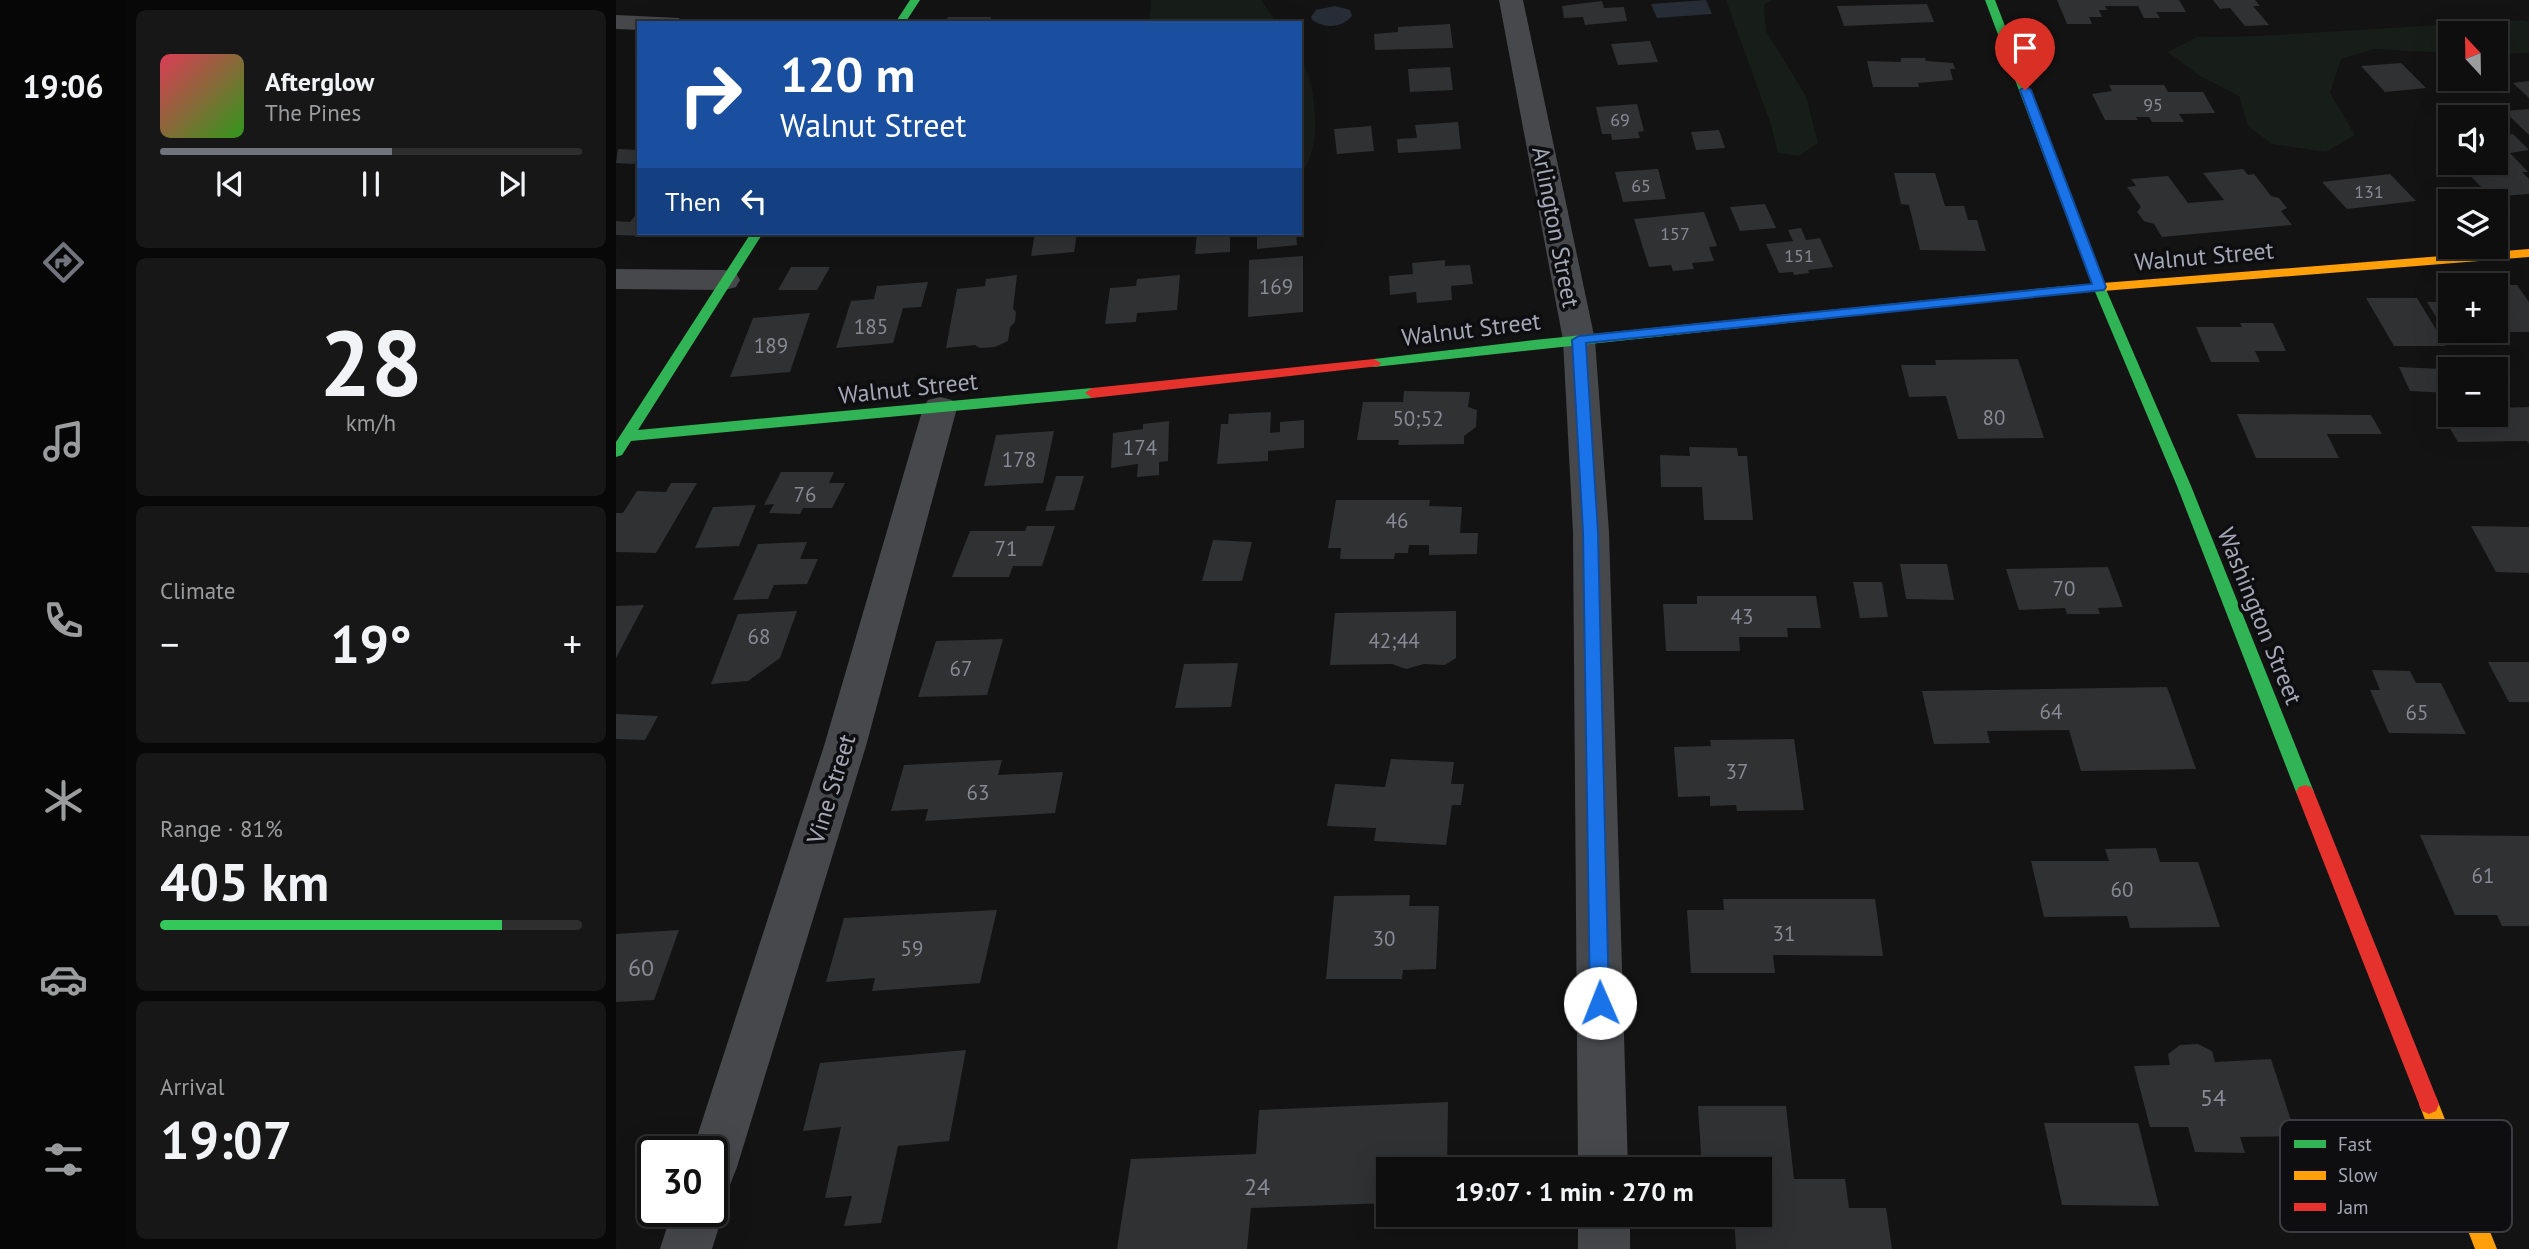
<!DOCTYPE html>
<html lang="en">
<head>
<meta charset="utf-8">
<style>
	body { margin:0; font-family:"PT Sans",sans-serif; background:#171717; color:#f1f3f6; height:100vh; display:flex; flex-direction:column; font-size:26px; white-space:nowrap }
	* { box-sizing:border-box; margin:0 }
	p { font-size:23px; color:#9b9c9e }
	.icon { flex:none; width:38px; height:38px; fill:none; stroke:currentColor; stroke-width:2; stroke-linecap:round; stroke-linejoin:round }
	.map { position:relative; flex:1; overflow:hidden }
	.details { display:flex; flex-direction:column; gap:10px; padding:10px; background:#080808; width:490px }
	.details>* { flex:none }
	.top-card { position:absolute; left:21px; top:21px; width:665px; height:214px; border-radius:0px; box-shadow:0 7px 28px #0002,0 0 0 2px #2e2e2e; background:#1a4fa0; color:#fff; overflow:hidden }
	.needle { width:46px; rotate:338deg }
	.fabs { position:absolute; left:1822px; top:21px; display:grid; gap:14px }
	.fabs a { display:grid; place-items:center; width:70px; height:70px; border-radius:0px; background:#0e0e0e; box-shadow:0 7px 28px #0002,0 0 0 2px #2e2e2e; font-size:35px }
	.speed { position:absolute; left:21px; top:1136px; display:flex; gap:14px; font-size:35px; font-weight:700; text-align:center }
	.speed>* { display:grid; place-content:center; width:91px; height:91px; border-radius:50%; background:#0e0e0e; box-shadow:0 7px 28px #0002,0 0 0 2px #2e2e2e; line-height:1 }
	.speed .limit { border:4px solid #111; border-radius:10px; background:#fff; color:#111 }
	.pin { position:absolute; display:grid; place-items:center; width:60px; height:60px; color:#fff; margin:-72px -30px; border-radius:50% 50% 50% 0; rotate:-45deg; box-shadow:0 0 7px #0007 }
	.pin .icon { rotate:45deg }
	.me { position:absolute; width:77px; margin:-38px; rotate:359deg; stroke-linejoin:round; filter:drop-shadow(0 0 5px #0008) }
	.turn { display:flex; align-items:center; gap:24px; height:147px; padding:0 28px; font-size:32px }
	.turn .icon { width:91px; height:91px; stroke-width:2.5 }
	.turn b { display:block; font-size:49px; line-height:60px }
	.then { display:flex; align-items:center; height:66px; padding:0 28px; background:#0003; gap:14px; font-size:26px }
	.big { font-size:52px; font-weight:800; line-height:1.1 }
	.details .widget { flex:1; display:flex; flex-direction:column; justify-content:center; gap:10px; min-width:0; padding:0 24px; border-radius:10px; background:#171717 }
	.details .dial { align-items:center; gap:0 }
	.dial b { font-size:91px; line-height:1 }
	.song { display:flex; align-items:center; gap:21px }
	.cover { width:84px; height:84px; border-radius:10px; background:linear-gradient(135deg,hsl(350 70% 55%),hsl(110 70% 35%)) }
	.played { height:7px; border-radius:4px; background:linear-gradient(90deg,#71737d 55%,#2e2e2e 55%) }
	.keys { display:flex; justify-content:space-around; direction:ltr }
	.heat { display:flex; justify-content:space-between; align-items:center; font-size:38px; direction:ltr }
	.charge { height:10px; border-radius:5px; background:linear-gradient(90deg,#34c759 81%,#2e2e2e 0) }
	.trip { position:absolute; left:760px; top:1157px; width:396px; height:70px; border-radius:0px; background:#0e0e0e; box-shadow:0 7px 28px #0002,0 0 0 2px #2e2e2e; font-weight:800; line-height:70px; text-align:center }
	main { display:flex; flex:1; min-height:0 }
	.dock { display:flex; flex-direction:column; width:126px; justify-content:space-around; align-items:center; background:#060606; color:#9b9c9e }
	.dock .icon { width:49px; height:49px }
	.dock .selected { color:#71737d }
	.dock b { font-size:32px; color:#f1f3f6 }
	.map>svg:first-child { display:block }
	.green { fill:#171d19 }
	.water { fill:#262d36 }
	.building { fill:#303133 }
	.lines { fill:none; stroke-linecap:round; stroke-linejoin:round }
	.street { fill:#47484c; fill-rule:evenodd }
	.fast { fill:#30b455; fill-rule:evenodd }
	.slow { fill:#ff9f0a; fill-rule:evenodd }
	.jam { fill:#e5322d; fill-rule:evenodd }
	.route { fill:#1a73e8; stroke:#114b97; stroke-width:2 }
	.labels { text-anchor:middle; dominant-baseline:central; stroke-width:7; stroke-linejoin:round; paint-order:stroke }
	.far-number-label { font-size:18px; fill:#868a95 }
	.number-label { font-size:21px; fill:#868a95 }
	.street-label { font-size:24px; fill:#a3a7b6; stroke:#0e0d0f }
	.near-number-label { font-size:24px; fill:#868a95 }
	.key { fill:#0e0d0f; stroke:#3b3b41; stroke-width:2 }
	.key-label { font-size:19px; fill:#a3a7b6 }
</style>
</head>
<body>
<main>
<nav class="dock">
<b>19:06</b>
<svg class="icon selected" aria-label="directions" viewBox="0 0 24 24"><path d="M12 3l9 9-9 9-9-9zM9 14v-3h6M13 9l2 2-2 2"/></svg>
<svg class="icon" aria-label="music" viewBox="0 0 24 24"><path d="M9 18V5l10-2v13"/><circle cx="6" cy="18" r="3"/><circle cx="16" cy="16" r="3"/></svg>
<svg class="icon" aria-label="phone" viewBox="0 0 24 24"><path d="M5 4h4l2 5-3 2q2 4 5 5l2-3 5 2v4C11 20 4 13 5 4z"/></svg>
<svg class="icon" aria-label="climate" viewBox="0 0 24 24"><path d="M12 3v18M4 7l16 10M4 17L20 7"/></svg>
<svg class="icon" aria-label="car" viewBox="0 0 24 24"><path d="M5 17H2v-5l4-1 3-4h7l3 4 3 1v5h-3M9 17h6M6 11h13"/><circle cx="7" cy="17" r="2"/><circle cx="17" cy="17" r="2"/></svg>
<svg class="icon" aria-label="filters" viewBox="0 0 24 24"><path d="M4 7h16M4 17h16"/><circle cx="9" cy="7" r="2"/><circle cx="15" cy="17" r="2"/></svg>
</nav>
<section class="details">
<div class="widget">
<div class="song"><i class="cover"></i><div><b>Afterglow</b><p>The Pines</p></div></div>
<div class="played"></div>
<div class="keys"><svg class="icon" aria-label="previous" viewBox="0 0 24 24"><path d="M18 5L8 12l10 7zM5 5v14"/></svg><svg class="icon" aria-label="pause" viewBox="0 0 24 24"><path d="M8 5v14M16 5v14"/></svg><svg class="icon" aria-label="next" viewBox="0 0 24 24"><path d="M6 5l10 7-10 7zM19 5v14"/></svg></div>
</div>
<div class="widget dial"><b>28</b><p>km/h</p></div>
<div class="widget"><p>Climate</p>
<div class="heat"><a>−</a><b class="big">19°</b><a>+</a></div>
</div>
<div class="widget"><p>Range · 81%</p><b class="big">405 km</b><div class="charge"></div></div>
<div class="widget"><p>Arrival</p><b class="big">19:07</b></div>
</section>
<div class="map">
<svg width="1913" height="1249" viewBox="0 0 1913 1249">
	<rect width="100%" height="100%" fill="#131313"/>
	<g class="green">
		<polygon points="535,0 645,0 661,23 533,23"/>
		<polygon points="1110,0 1156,0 1148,5 1150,31 1190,96 1202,143 1183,156 1162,153 1155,125"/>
		<polygon points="1907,20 1913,22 1913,53 1880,54 1880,33 1834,33 1834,53 1758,49 1725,59 1714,93 1739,135 1710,152 1656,144 1632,126 1623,96 1584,76 1552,52 1581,37 1641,36"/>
		<path d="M 684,57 C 701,83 707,151 684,174 Z"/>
	</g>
	<g class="water">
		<polygon points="1090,0 1096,14 1041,18 1035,4"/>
		<path d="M 719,6 L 734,10 L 736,16 C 726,28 709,29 696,20 L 695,17 L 700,10 Z"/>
	</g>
	<g class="building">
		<polygon points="1441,0 1563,0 1570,12 1540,12 1544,18 1528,18 1522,6 1489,6 1491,10 1483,10 1486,17 1473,17 1476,24 1451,24"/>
		<polygon points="1597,0 1639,0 1644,6 1637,6 1653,25 1629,26 1614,8 1604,9"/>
		<polygon points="986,1 988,8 1008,7 1011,21 969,25 967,17 948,18 946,6"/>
		<polygon points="1311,4 1318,22 1228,26 1221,6"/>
		<polygon points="332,17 375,17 373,23 329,23"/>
		<polygon points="834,24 837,48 759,50 758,34 782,32 782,27"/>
		<polygon points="1034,41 1042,62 1002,65 995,44"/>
		<polygon points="1285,58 1309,58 1310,61 1337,63 1339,69 1334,69 1337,80 1302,83 1303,87 1257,87 1251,61 1285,62"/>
		<polygon points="1785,63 1810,88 1769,92 1745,66"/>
		<polygon points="834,67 837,90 794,92 792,69"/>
		<polygon points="1913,81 1913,98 1897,83"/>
		<polygon points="1493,85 1548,85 1552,92 1587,92 1599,113 1563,114 1568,122 1536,122 1533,117 1520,117 1522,120 1489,120 1476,94 1496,91"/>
		<polygon points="1021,104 1028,131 1022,132 1024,138 996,140 995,134 986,134 980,107"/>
		<polygon points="1913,109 1913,135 1888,111"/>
		<polygon points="842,122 845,149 782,153 781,139 801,138 799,125"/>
		<polygon points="755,126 758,151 721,154 718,129"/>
		<polygon points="1103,130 1109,148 1080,150 1075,132"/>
		<polygon points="1897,134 1913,150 1894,153 1912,172 1906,172 1913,179 1913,194 1887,196 1877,194 1868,190 1848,169 1856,169 1850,163 1880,163 1880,135"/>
		<polygon points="2,149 23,150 23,159 18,164 0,163"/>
		<polygon points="1042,169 1050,199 1007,202 999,172"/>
		<polygon points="1627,169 1632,175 1638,174 1655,196 1663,198 1671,208 1665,211 1676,225 1546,237 1538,224 1528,221 1521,212 1525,207 1511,187 1520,186 1515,179 1552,176 1572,203 1608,200 1587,173"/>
		<polygon points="1278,173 1319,173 1329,206 1348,206 1352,220 1361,220 1370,251 1304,250 1293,205 1285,204"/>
		<polygon points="1774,174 1800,201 1731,209 1706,182"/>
		<polygon points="1149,204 1160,228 1124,231 1114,207"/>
		<polygon points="23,211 23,233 34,233 31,236 0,235 0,221 14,222"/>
		<polygon points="1088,212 1101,246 1093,247 1098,261 1076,263 1078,269 1057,271 1055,265 1033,267 1018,219"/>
		<polygon points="1185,228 1190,240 1204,238 1217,267 1192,270 1193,273 1178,275 1177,272 1163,273 1150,244 1177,241 1172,230"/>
		<polygon points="419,233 461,233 458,252 415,256"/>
		<polygon points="581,233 614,233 614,252 579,254"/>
		<polygon points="641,233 680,233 681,245 641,249"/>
		<polygon points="687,256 687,312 632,317 633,260"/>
		<polygon points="829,260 829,266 854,265 857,284 835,286 836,300 801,303 800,292 774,295 773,276 797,274 796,263"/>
		<polygon points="175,267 214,267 201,290 162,290"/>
		<polygon points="401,275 397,309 400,312 399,322 394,327 392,341 379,347 364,348 359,345 330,348 341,289 369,286 370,279"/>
		<polygon points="564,275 561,310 521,313 520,322 489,324 494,288 520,286 521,279"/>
		<polygon points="312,282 305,307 287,308 277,343 220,348 235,301 258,299 261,286"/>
		<polygon points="1880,285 1901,285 1913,302 1913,332 1880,332"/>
		<polygon points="1750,298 1801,298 1830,346 1778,346"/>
		<polygon points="1811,302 1834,302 1834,333 1830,333"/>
		<polygon points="194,313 174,372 114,377 137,318"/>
		<polygon points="1624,323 1657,323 1670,351 1639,351 1644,362 1595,362 1580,327 1626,327"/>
		<polygon points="1402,359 1428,438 1342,439 1330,396 1293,397 1285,365 1320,365 1319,360"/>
		<polygon points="1783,367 1825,369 1834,393 1794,391"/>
		<polygon points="788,391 854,392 852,407 861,410 860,427 848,436 848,444 782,445 783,440 741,440 747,402 787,402"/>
		<polygon points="1913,407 1913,444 1911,441 1842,442 1822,408 1834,408 1834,415 1880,415 1880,408"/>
		<polygon points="655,412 654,433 664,432 664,422 688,420 688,448 652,451 652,461 601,464 605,424 612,424 613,414"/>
		<polygon points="1621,414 1755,415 1766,434 1711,434 1723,458 1640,458"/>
		<polygon points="553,421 552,461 543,462 543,475 521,477 522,464 495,468 497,433 527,429 527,424"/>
		<polygon points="438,431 427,483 368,486 380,435"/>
		<polygon points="1073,447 1121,448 1122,456 1131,456 1137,520 1088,520 1086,487 1045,487 1044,455 1074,456"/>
		<polygon points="165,472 218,472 213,483 229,483 216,508 187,508 184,514 153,513 158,504 148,505"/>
		<polygon points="440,476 468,476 458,510 429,511"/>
		<polygon points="55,483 81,483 40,553 0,552 0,513 7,513 21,491 50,492"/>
		<polygon points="720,500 814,500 813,506 846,507 844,533 862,533 861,554 813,555 813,545 793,545 792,553 779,553 778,559 724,559 725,548 712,548"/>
		<polygon points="140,505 123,546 79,548 97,507"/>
		<polygon points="411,526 439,526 426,566 397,566 393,577 336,577 354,531 409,531"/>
		<polygon points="1855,526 1913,527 1913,573 1880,572"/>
		<polygon points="597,540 636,542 626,581 586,581"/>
		<polygon points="191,542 184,559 202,559 191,584 158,585 152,599 117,600 142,544"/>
		<polygon points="1284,564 1331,564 1338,600 1290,599"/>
		<polygon points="1492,567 1507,607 1482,608 1484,614 1451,614 1449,608 1403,610 1390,569"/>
		<polygon points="1237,582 1266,582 1272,617 1244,618"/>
		<polygon points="1081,596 1200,596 1205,628 1171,628 1172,637 1123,637 1124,651 1050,651 1047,604 1081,604"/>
		<polygon points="28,605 0,658 0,606"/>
		<polygon points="181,611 164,658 132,681 95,684 122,614"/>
		<polygon points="840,611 840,658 829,665 808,664 790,669 776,664 714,665 719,613"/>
		<polygon points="387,639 371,695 302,697 320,641"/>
		<polygon points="1872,662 1913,662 1913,702 1893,702"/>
		<polygon points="622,663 615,707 559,708 568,664"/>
		<polygon points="1756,670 1794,671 1800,683 1825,683 1850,734 1773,733 1754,690 1764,690"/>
		<polygon points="1551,687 1580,769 1465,771 1453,730 1371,731 1374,743 1318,744 1306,691"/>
		<polygon points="0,714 42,716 29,740 0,739"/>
		<polygon points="1178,739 1188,810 1121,811 1120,805 1094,806 1094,796 1062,797 1058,747 1095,746 1094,740"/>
		<polygon points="775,759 838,762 835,784 848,784 845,805 836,805 830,845 758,841 760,828 711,826 719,784 769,787"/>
		<polygon points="386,760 382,775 447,772 439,813 309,821 312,809 275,811 288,765"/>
		<polygon points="1804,835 1913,836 1913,926 1886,926 1881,915 1839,915"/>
		<polygon points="1540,848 1544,862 1582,862 1604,927 1514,928 1511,916 1428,917 1415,861 1493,861 1489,849"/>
		<polygon points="794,895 793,906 823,906 820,969 787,970 786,979 710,979 718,896"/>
		<polygon points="1107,899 1259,899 1267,956 1157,955 1159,973 1075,973 1071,910 1108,910"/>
		<polygon points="381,910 364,983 256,991 259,978 210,982 228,918"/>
		<polygon points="63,930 38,1000 0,1002 0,934"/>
		<polygon points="1582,1044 1596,1051 1599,1062 1655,1059 1680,1136 1624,1137 1629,1153 1579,1152 1572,1127 1534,1127 1518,1066 1554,1065 1552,1054 1564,1045"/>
		<polygon points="350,1050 333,1141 282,1146 265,1223 228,1226 236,1196 209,1198 225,1127 187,1131 204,1063"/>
		<polygon points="832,1102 831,1169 772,1169 772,1203 635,1208 631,1249 501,1249 515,1159 640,1154 643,1110"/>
		<polygon points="1082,1106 1170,1106 1178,1179 1229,1179 1233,1208 1270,1208 1276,1249 1120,1249 1118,1214 1143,1214 1143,1169 1086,1169"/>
		<polygon points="1428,1123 1522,1123 1543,1206 1446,1205"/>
	</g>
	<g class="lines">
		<g class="street">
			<polygon points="883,0 907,0 979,340 993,532 1012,1169 962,1169 957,532 947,340"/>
			<polygon points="0,15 63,18 66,23 23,23 23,30 0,29"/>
			<polygon points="0,269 109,270 120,273 124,280 120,287 109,290 0,289"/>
			<polygon points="324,397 336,400 341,408 250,746 121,1167 114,1185 98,1192 108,1211 96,1249 44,1249 56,1211 96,1211 96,1152 76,1152 208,746 307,408 312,400"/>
			<rect x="962" y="1214" width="52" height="35"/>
		</g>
		<g class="fast">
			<polygon points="294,0 304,0 289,23 279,23"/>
			<polygon points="1369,0 1379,0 1489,287 1575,486 1698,792 1695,797 1689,799 1683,797 1680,792 1561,486 1477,287"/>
			<polygon points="135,233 147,233 22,430 476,388 483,393 476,398 15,441 6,455 0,457 0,442"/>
			<polygon points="1449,286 1455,290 1453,293 758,367 751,363 758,359 918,340"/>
		</g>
		<g class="slow">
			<polygon points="1913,249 1913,257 1449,294 1443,290 1449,286"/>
			<polygon points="1813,1094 1820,1097 1881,1249 1859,1249 1803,1104 1806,1097"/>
		</g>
		<g class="jam">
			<polygon points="758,359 765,363 763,366 476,398 469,393 476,388"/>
			<polygon points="1689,785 1695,787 1698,792 1823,1104 1820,1111 1813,1114 1806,1111 1803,1104 1680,792 1683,787"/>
		</g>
	</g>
	<polygon class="route" points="1409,87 1415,90 1490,287 1488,290 970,343 982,532 993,1003 990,1009 984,1012 977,1009 974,1003 967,532 956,340 963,336 1476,284 1404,90"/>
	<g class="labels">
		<g class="far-number-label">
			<text x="1537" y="104">95</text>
			<text x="1004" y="119">69</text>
			<text x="1025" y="185">65</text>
			<text x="1753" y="191">131</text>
			<text x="1059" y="233">157</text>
			<text x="1183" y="255">151</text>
		</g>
		<g class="number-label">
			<text x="660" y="286">169</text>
			<text x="255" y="326">185</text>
			<text x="155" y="345">189</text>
			<text x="1378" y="417">80</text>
			<text x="802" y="418">50;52</text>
			<text x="524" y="447">174</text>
			<text x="403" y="459">178</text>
			<text x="189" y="494">76</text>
			<text x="781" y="520">46</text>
			<text x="390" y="548">71</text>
			<text x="1448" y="588">70</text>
			<text x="1126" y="616">43</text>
			<text x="143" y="636">68</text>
			<text x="778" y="640">42;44</text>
			<text x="345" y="668">67</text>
			<text x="1435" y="711">64</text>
			<text x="1801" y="712">65</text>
			<text x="1121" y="771">37</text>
			<text x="362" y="792">63</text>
			<text x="1867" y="875">61</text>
			<text x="1506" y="889">60</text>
			<text x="1168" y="933">31</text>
			<text x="768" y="938">30</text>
			<text x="296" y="948">59</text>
		</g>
		<g class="street-label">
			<text transform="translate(940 227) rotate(79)">Arlington Street</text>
			<text transform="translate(1588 256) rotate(-5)">Walnut Street</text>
			<text transform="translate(855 329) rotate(-7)">Walnut Street</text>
			<text transform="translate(292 388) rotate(-6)">Walnut Street</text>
			<text transform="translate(1644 616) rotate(68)">Washington Street</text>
			<text transform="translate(215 789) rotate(-73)">Vine Street</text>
		</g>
		<g class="near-number-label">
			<text x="25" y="967">60</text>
			<text x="1597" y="1097">54</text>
			<text x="641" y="1186">24</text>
		</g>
	</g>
	<rect x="1664" y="1120" width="232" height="112" rx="10" class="key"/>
	<rect x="1678" y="1140" width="32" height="8" fill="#30b455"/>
	<rect x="1678" y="1171" width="32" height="9" fill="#ff9f0a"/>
	<rect x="1678" y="1203" width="32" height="8" fill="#e5322d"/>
	<g class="key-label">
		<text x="1722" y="1151">Fast</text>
		<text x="1722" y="1182">Slow</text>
		<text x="1722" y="1214">Jam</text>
	</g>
</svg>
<div class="fabs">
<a><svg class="needle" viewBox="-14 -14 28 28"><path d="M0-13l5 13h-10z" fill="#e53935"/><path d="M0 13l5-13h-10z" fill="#9b9c9e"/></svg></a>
<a><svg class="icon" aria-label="sound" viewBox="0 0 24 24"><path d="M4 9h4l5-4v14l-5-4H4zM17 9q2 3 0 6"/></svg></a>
<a><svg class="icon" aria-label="layers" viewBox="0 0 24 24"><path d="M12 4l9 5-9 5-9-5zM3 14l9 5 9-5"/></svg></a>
<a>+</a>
<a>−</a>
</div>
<div class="speed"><div class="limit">30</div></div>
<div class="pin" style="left:1409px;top:90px;background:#d93025"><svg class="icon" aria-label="arrive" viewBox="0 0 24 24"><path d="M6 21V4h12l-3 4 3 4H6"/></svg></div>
<svg class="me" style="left:984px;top:1003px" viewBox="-20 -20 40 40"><circle r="19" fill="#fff"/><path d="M0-13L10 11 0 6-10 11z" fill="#1a73e8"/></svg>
<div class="trip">19:07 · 1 min · 270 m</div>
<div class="top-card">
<div class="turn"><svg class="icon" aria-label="right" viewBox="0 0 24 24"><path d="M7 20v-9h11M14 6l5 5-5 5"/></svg><div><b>120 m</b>Walnut Street</div></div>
<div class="then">Then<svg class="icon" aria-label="left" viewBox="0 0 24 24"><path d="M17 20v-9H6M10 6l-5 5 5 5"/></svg></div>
</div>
</div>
</main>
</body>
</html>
